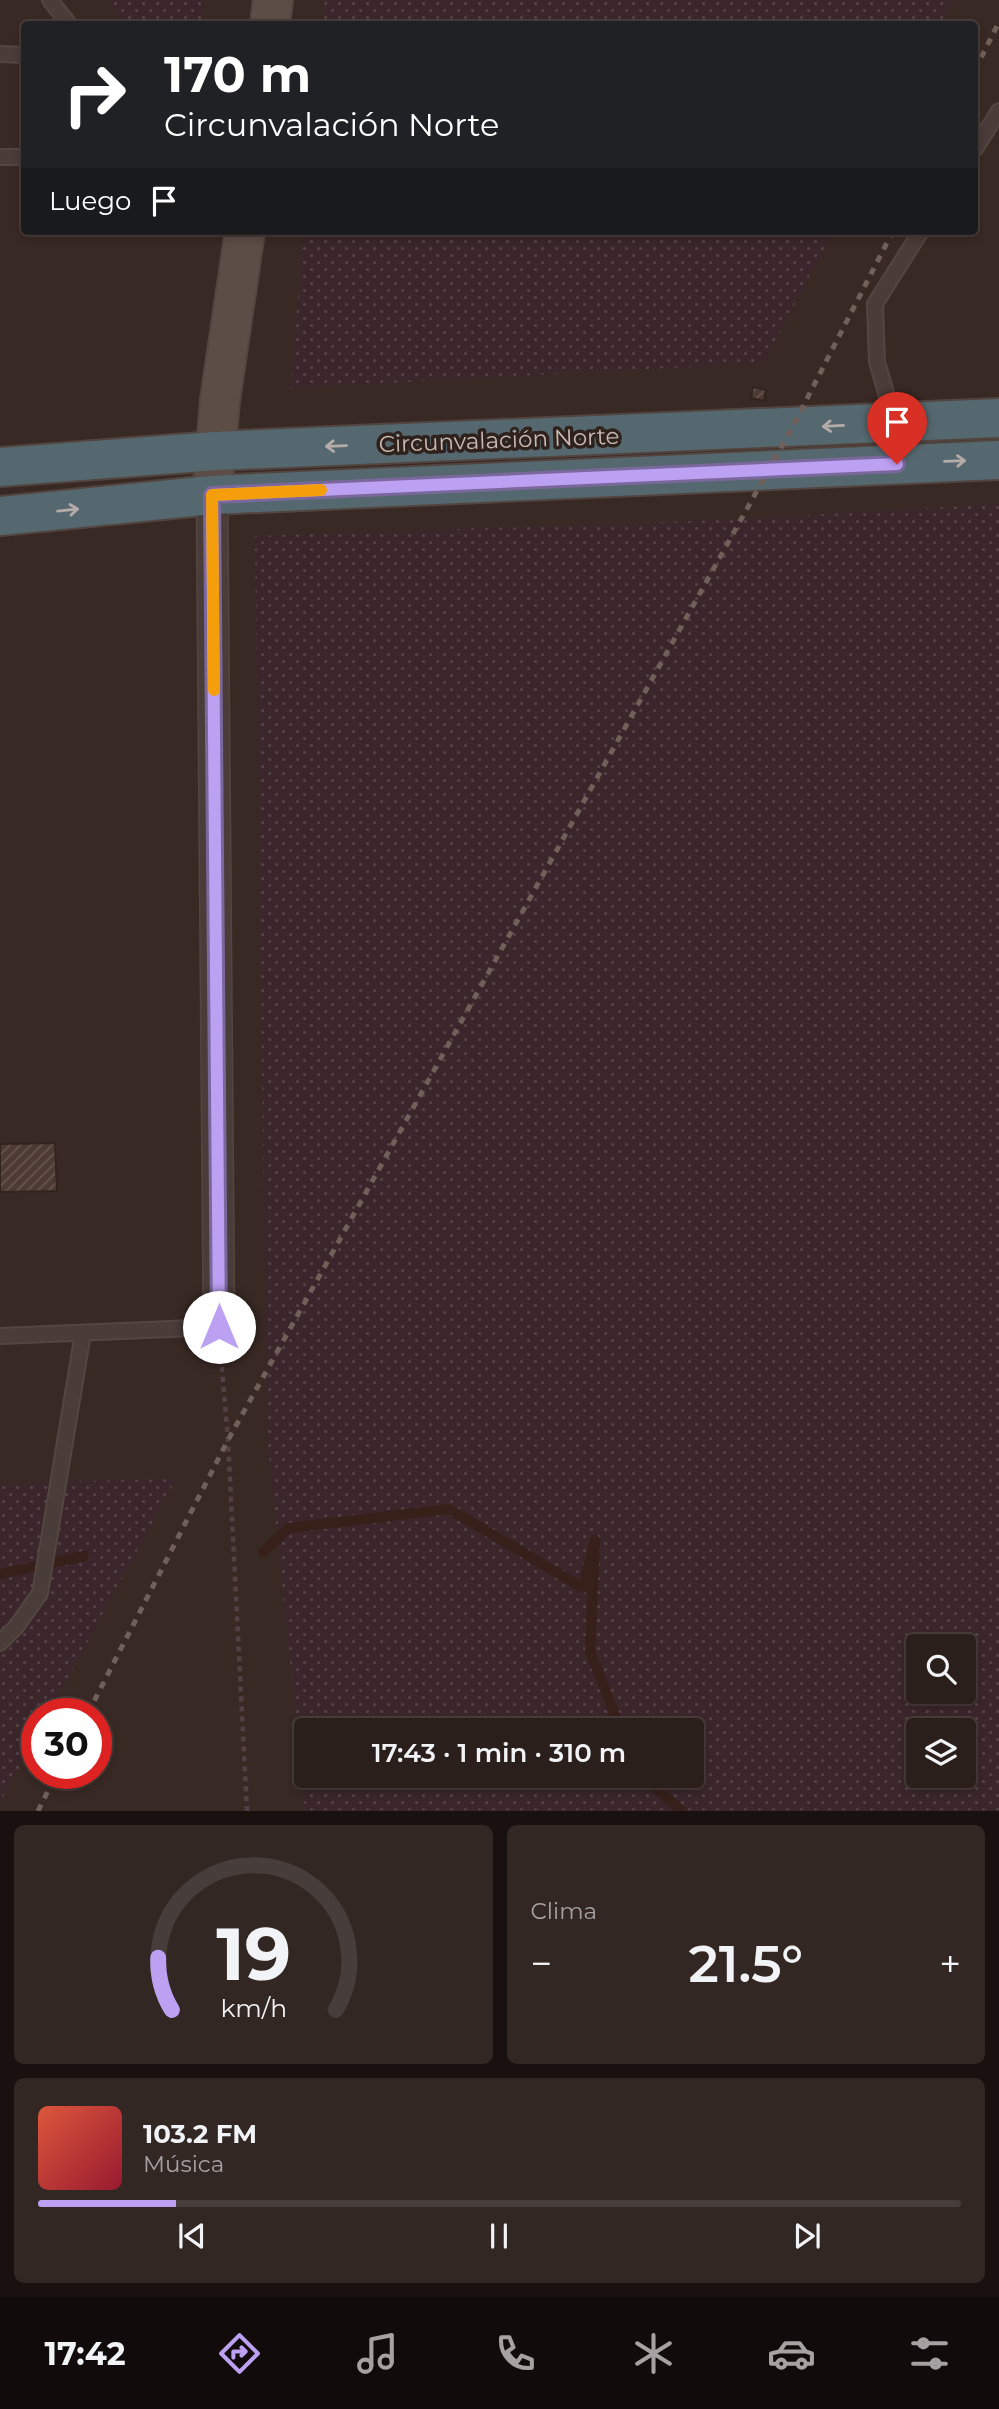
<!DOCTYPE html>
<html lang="es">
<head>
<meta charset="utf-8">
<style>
	body { margin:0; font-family:Montserrat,sans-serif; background:#332724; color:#f1f3f6; height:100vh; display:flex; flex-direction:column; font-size:26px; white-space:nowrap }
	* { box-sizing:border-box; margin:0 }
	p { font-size:23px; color:#a6a2a3 }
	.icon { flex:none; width:38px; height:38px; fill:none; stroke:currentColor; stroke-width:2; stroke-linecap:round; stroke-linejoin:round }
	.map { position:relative; height:1811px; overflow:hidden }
	.sheet { display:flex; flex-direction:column; gap:14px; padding:14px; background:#18110f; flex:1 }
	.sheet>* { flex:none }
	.top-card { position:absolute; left:21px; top:21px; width:957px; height:214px; border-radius:7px; box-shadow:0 4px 10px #0003,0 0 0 2px #473d3a; background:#202124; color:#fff; overflow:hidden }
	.fabs { position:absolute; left:906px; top:1634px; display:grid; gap:14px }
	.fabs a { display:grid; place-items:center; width:70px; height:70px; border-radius:7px; background:#2b1f1b; box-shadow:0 4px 10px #0003,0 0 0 2px #473d3a; font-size:35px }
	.speed { position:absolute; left:21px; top:1698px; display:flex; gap:14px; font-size:35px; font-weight:700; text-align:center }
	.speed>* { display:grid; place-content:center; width:91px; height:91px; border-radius:50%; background:#2b1f1b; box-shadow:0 4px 10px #0003,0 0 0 2px #473d3a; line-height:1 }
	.speed .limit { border:10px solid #d22; background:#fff; color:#111 }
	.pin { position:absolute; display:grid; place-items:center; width:60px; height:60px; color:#fff; margin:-72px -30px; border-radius:50% 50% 50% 0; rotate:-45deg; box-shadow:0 0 7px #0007 }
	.pin .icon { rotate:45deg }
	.me { position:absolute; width:77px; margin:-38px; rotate:0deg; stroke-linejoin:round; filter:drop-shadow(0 0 5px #0008) }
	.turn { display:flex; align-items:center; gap:24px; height:147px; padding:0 28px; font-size:32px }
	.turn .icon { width:91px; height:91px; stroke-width:2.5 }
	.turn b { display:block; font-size:49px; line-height:60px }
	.then { display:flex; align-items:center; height:66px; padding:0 28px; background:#0003; gap:14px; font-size:26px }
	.big { font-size:52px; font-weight:600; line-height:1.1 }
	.sheet .card { flex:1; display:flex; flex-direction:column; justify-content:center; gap:10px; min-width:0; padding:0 24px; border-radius:10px; background:#332724 }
	.sheet .dial { align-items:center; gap:0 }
	.dial svg { height:182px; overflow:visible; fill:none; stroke:#473d3a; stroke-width:7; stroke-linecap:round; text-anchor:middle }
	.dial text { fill:#f1f3f6; stroke:none }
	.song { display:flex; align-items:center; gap:21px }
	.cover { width:84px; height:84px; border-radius:10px; background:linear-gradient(135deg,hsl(10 70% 55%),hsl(350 70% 35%)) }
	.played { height:7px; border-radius:4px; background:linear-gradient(90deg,#bca0f2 15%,#473d3a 15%) }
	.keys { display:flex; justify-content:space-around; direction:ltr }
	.heat { display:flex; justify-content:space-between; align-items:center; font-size:38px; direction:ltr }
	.sheet .tiles { flex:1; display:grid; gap:14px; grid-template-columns:1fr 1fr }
	.card:last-child { grid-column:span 2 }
	.trip { position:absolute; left:294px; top:1718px; width:410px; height:70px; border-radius:7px; background:#2b1f1b; box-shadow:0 4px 10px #0003,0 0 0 2px #473d3a; font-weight:600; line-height:70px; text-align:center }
	.dock { display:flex; height:112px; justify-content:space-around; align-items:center; background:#110c0b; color:#a6a2a3 }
	.dock .icon { width:49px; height:49px }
	.dock .active { color:#bca0f2 }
	.dock b { font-size:32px; color:#f1f3f6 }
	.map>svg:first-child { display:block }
	.grass { fill:url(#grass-dots); fill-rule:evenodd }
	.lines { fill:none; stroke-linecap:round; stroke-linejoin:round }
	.stream { stroke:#362019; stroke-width:10 }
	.building { fill:url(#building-hatch); stroke:#31241f; stroke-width:2 }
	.lane-casing { stroke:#534641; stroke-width:18 }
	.street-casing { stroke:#534641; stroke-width:33 }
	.secondary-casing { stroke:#534641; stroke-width:42 }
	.highway-casing { stroke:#524540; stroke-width:42 }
	.path { stroke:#533f44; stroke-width:4.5; stroke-dasharray:5 5; stroke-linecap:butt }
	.lane { stroke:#4a3c38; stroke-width:14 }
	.street { stroke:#4a3c38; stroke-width:30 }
	.secondary { stroke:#5c4d46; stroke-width:38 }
	.highway { stroke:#56686f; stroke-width:38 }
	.rail { stroke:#71605a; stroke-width:5; stroke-dasharray:7 7; stroke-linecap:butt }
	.oneway { stroke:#b5aca9 }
	.route-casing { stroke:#7a689d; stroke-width:18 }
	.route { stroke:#bca0f2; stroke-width:12 }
	.slow { stroke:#f59e0b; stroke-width:12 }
	.labels { text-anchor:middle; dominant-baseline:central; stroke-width:7; stroke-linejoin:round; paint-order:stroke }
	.street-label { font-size:23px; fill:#c6b8b3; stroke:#2f221d }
</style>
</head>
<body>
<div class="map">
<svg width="999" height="1811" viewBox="0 0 999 1811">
	<defs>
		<pattern id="grass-dots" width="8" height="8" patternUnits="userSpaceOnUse" patternTransform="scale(1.75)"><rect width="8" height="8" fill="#3a262b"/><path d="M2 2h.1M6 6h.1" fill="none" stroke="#554347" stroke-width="1.8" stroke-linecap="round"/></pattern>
		<pattern id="building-hatch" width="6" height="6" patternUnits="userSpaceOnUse" patternTransform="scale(1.75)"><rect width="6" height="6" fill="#4d3a34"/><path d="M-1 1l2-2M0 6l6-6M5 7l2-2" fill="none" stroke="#65544f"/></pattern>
	</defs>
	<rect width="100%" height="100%" fill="#392924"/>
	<g class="grass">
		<polygon points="110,0 205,0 200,24 124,24"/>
		<polygon points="325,0 953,0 940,24 322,24"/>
		<polygon points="304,231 833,231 764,363 290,388"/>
		<path d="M 999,504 L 999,1810 L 305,1810 L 267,1434 L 255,536 L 725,520 ZM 919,1647 L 964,1647 L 964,1692 L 919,1692 ZM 306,1731 L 691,1731 L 691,1776 L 306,1776 ZM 919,1731 L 964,1731 L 964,1776 L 919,1776 Z"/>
		<polygon points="176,1479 49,1713 37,1713 37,1735 0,1802 0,1483"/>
	</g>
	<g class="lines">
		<g class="stream">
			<polyline points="263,1552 289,1528 449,1509 583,1588 595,1540 590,1651 621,1731"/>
			<polyline points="0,1574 84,1556"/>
			<polyline points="641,1776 682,1811"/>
		</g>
	</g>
	<g class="building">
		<polygon points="753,387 766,390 764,401 751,398"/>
		<polygon points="55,1143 57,1191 0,1192 0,1144"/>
	</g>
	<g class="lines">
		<g class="lane-casing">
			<g id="lane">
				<polyline points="50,0 69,24"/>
				<polyline points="0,54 24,55"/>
				<polyline points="975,149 999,111"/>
				<polyline points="0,157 24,157"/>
				<polyline points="894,420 877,362 875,304 921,231"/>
				<polyline points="0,1336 219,1327"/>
				<polyline points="0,1643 16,1627 40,1593 83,1333"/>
			</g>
		</g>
		<g class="street-casing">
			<polyline id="street" points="212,495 219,1327"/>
		</g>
		<g class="secondary-casing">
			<g id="secondary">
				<polyline points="270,24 273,0"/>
				<polyline points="212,495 220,400 245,231"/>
			</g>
		</g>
		<g class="highway-casing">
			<g id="highway">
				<polyline points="0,467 215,451 999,418"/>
				<polyline points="0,516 212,495 999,460"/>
			</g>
		</g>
		<polyline class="path" points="221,1357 228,1440 247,1811"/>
		<use href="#lane" class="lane"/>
		<use href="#street" class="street"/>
		<use href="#secondary" class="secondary"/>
		<use href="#highway" class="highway"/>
		<g class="rail">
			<polyline points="975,70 999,22"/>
			<polyline points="88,1713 228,1440 792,428 893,231"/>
			<polyline points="38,1811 57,1773"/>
		</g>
	</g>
	<defs><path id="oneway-shaft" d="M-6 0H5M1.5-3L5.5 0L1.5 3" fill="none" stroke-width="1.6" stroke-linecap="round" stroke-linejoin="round" transform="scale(1.75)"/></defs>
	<g class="oneway">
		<use href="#oneway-shaft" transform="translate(833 426) rotate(177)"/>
		<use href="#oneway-shaft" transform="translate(336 446) rotate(178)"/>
		<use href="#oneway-shaft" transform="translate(955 461) rotate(-2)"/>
		<use href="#oneway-shaft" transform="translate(68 510) rotate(-6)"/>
	</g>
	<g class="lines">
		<g class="route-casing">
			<polyline id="route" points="219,1327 212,495 897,464"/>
		</g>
		<use href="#route" class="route"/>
		<polyline class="slow" points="214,690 212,495 321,490"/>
	</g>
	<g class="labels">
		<g class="street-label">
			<text transform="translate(499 440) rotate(-2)">Circunvalación Norte</text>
		</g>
	</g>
</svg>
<div class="fabs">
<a><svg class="icon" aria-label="search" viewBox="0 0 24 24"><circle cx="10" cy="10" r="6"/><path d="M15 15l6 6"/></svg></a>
<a><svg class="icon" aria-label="layers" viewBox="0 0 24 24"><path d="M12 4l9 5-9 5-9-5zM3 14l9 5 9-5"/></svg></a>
</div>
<div class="speed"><div class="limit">30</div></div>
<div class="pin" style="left:897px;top:464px;background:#d93025"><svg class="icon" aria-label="arrive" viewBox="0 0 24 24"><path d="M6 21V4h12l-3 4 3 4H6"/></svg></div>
<svg class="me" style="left:219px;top:1327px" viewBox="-20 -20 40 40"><circle r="19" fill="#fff"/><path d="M0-13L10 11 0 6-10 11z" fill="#bca0f2"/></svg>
<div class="trip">17:43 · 1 min · 310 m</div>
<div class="top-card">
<div class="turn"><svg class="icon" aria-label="right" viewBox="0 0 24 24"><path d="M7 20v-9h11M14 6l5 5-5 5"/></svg><div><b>170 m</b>Circunvalación Norte</div></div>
<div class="then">Luego<svg class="icon" aria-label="arrive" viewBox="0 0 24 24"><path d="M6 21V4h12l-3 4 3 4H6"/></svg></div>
</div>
</div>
<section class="sheet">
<div class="tiles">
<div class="card dial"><svg viewBox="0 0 100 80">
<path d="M14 69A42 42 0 1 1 86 69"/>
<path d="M14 69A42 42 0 0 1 8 46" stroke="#bca0f2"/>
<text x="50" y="56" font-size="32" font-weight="700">19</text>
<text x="50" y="72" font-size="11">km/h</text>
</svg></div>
<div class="card"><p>Clima</p>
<div class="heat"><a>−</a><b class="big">21.5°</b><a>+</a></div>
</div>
<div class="card">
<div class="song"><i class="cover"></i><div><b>103.2 FM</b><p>Música</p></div></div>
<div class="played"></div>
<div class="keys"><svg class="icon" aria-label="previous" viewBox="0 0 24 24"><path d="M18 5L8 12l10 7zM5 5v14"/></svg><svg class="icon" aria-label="pause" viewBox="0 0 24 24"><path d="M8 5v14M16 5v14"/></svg><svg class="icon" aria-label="next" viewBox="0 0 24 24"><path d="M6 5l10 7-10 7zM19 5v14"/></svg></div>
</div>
</div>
</section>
<nav class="dock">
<b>17:42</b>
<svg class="icon active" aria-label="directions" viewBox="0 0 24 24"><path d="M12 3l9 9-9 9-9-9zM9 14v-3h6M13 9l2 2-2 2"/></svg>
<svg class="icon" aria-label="music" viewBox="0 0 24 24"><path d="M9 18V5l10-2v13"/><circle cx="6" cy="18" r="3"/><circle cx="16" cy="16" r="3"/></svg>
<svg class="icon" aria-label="phone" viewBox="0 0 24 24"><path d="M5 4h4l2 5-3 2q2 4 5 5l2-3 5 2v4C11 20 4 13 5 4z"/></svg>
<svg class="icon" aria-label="climate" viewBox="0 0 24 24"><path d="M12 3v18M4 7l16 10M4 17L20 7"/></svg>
<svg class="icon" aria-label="car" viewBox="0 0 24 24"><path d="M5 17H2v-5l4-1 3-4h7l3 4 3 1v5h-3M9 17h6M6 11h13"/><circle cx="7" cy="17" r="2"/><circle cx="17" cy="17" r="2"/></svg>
<svg class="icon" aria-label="filters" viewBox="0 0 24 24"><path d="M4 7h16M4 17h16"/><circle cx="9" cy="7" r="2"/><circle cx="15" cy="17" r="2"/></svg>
</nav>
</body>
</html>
